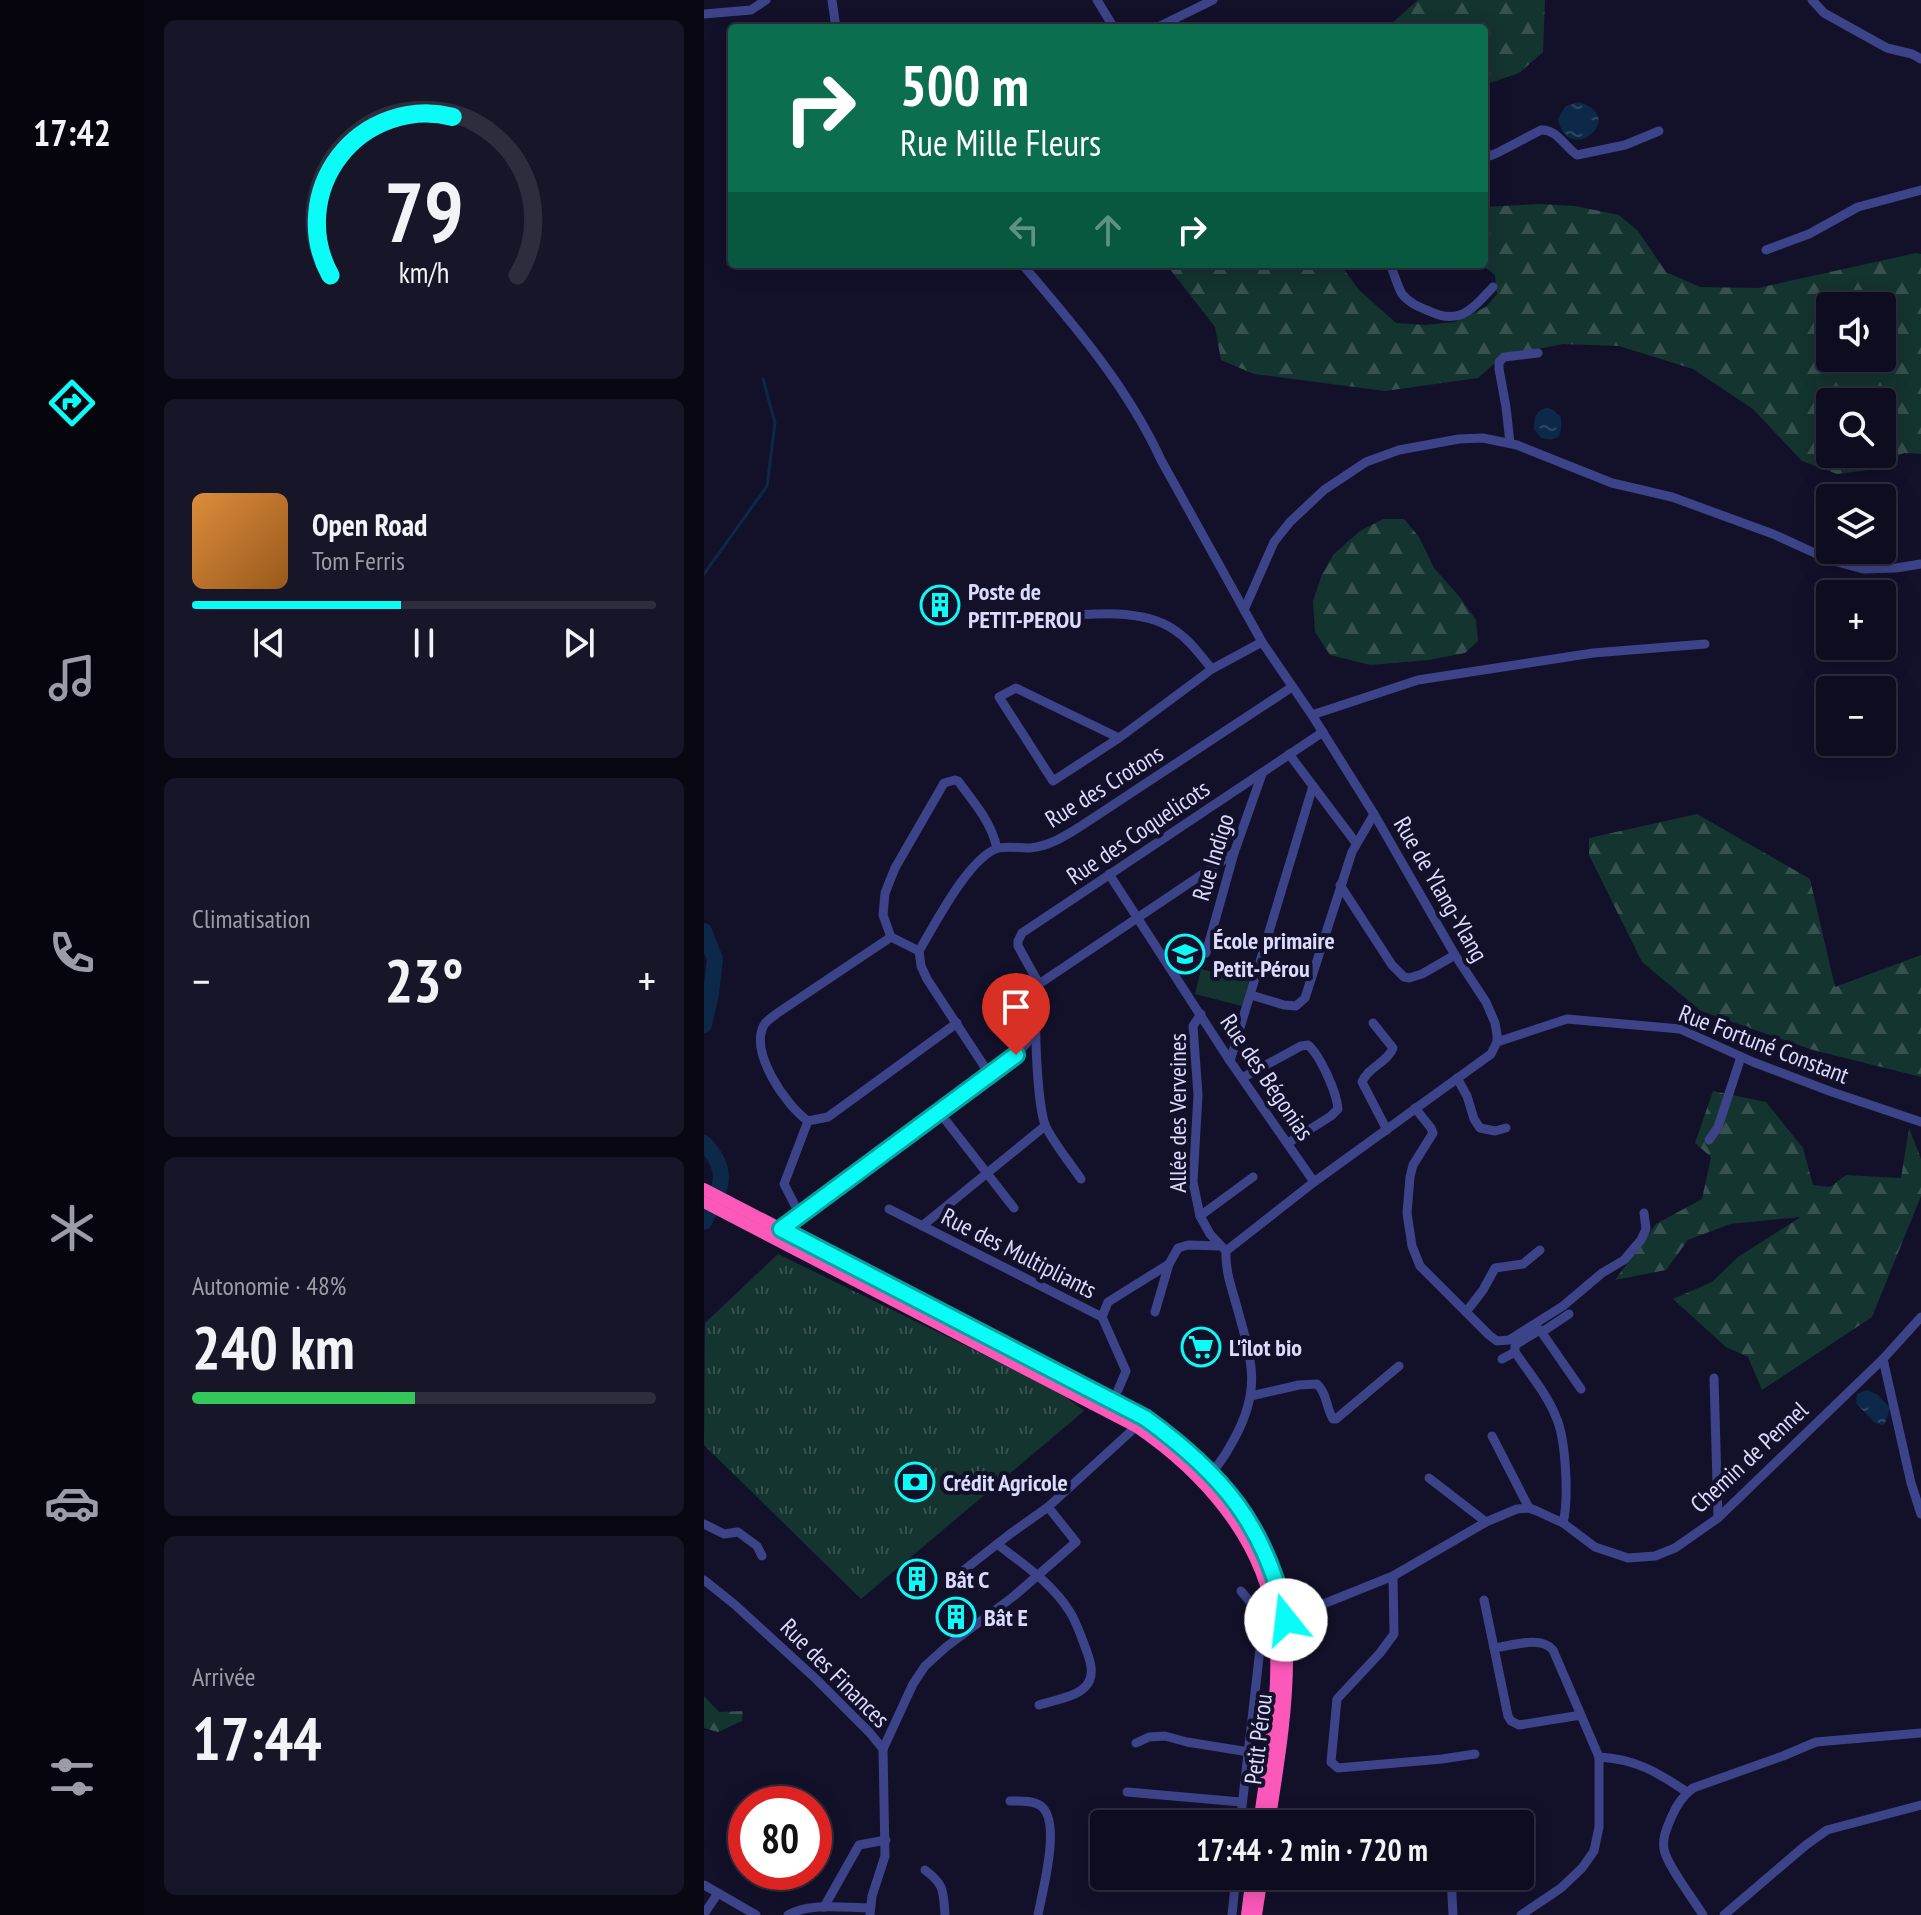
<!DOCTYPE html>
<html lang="fr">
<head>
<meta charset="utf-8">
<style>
	body { margin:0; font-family:"PT Sans Narrow",sans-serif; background:#171629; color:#f1f3f6; height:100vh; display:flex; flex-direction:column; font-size:30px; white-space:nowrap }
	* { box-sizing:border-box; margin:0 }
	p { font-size:26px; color:#9b9ca5 }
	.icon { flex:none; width:44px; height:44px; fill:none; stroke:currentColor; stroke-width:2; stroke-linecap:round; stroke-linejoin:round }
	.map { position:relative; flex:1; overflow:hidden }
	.details { display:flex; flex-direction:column; gap:20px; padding:20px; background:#080712; width:560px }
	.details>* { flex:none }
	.hud { position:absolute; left:24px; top:24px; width:760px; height:244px; border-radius:8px; box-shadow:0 4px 20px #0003,0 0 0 2px #2e2d3e; background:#0b6e4f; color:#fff; overflow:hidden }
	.fabs { position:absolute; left:1112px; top:292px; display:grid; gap:16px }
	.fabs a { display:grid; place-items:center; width:80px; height:80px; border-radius:8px; background:#0e0d20; box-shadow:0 4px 20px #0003,0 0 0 2px #2e2d3e; font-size:40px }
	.speed { position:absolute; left:24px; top:1786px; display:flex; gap:16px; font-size:40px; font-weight:700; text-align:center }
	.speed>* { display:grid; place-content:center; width:104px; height:104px; border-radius:50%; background:#0e0d20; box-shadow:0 4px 20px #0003,0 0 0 2px #2e2d3e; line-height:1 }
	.speed .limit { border:12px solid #d22; background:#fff; color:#111 }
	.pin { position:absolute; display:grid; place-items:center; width:68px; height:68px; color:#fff; margin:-82px -34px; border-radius:50% 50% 50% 0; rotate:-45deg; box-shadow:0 0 8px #0007 }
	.pin .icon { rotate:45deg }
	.me { position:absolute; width:88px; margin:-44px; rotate:344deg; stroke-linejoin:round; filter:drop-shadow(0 0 6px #0008) }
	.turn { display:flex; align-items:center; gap:28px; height:168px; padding:0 40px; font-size:36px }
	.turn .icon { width:104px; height:104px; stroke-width:2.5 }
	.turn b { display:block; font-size:56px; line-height:68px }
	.lanes { display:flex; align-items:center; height:76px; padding:0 40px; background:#0003; justify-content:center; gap:40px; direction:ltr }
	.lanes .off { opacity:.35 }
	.big { font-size:60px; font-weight:600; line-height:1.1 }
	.details .card { flex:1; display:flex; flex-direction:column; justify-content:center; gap:12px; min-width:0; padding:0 28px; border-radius:12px; background:#171629 }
	.details .dial { align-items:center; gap:0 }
	.dial svg { height:208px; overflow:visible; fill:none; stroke:#2e2d3e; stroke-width:7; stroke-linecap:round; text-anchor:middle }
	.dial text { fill:#f1f3f6; stroke:none }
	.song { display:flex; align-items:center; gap:24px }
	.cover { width:96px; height:96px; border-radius:12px; background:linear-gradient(135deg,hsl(30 70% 55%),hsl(30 70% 35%)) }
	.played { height:8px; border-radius:4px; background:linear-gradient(90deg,#0bfbf7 45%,#2e2d3e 45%) }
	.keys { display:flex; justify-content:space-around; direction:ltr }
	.heat { display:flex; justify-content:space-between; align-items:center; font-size:44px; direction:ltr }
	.charge { height:12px; border-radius:6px; background:linear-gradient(90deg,#34c759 48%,#2e2d3e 0) }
	.trip { position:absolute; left:386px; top:1810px; width:444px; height:80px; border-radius:8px; background:#0e0d20; box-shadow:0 4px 20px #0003,0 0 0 2px #2e2d3e; font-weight:600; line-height:80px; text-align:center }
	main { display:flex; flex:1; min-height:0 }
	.tab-bar { display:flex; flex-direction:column; width:144px; justify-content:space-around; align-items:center; background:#06050d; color:#9b9ca5 }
	.tab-bar .icon { width:56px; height:56px }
	.tab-bar .on { color:#0bfbf7 }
	.tab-bar b { font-size:36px; color:#f1f3f6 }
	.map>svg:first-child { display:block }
	.grass { fill:url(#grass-tufts) }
	.forest { fill:url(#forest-firs); fill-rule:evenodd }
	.pitch { fill:#14342f }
	.water { fill:url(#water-ripples) }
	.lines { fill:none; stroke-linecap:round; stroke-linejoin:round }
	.stream { stroke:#0c2949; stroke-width:3 }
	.river { stroke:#0c2949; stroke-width:16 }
	.minor { stroke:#3d4388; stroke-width:9 }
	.highway { stroke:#fc58ba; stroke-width:12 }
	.route-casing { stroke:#07a3a1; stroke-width:20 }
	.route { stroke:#0bfbf7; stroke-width:14 }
	.labels { text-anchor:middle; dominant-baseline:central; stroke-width:8; stroke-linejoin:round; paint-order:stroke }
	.poi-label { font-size:24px; font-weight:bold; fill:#dbdbfe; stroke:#13112a; text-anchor:start }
	.street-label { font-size:24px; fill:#dbdbfe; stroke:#13112a }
</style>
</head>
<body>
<main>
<nav class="tab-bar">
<b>17:42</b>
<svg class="icon on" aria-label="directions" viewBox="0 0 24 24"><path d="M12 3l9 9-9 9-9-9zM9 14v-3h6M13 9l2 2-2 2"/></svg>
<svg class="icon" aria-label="music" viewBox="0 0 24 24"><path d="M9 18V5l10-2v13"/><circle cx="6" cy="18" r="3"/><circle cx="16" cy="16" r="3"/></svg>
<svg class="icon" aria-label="phone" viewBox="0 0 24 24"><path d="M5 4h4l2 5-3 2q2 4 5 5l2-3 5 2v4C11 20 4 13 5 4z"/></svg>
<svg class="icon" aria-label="climate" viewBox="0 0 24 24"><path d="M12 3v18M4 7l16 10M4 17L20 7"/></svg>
<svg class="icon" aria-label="car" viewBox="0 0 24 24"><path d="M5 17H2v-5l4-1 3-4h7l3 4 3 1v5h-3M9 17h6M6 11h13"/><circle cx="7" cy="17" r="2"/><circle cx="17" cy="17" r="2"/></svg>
<svg class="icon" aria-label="filters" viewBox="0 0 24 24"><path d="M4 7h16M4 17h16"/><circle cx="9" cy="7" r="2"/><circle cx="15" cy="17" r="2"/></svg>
</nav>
<section class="details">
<div class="card dial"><svg viewBox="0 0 100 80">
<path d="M14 69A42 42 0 1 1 86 69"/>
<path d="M14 69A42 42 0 0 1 61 8" stroke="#0bfbf7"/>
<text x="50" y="56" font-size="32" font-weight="700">79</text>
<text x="50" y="72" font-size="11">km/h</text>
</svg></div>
<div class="card">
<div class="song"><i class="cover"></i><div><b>Open Road</b><p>Tom Ferris</p></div></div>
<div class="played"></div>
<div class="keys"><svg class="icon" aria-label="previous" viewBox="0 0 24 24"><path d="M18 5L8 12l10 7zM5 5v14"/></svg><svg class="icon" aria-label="pause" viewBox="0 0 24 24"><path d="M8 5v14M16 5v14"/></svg><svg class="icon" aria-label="next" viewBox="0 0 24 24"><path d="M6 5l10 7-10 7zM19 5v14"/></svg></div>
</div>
<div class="card"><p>Climatisation</p>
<div class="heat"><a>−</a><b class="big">23°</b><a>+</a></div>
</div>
<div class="card"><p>Autonomie · 48%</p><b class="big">240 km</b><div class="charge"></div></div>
<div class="card"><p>Arrivée</p><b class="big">17:44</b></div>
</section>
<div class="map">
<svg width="1217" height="1915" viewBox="0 0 1217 1915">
	<defs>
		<pattern id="grass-tufts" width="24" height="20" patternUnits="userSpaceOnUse" patternTransform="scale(2)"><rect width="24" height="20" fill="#14342f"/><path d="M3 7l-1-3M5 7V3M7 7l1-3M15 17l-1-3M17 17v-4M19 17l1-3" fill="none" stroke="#36514e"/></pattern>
		<pattern id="forest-firs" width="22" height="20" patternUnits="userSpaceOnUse" patternTransform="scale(2)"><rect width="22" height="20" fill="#14342f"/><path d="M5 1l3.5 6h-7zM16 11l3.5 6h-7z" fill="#36514e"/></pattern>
		<pattern id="water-ripples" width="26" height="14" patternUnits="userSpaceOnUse" patternTransform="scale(2)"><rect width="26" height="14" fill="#0c2949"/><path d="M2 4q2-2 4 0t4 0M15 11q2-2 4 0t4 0" fill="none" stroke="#2f4764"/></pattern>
	</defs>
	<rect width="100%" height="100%" fill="#13112a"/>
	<polygon class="grass" points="74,1254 356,1392 380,1411 157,1599 0,1445 1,1323"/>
	<g class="forest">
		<polygon points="714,0 841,0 839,52 815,73 780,85 780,28 687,28 687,24"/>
		<path d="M 835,204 L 871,206 L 915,215 L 934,231 L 962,272 L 996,287 L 1054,288 L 1212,253 L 1217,254 L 1217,454 L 1200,453 L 1164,470 L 1133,474 L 1098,461 L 1049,409 L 989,369 L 915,346 L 859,344 L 799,356 L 774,378 L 681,391 L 550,374 L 517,360 L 511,327 L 462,264 L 636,264 L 655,290 L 692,323 L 722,325 L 750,322 L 782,307 L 793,294 L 791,275 L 778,264 L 780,264 L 780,207 ZM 1126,306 L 1178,306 L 1178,358 L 1126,358 ZM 1126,402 L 1178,402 L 1178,454 L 1126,454 Z"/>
		<polygon points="679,519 700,519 715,537 730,568 754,595 772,620 774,641 761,653 725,660 666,665 626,655 611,632 609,601 618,574 629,555 656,531"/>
		<polygon points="993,814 1106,879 1131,987 1217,955 1217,1077 1109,1050 997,1011 938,962 885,855 885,838"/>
		<polygon points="1009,1091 1062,1102 1099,1148 1109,1185 1126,1187 1142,1175 1197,1178 1205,1128 1217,1159 1217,1196 1168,1317 1058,1390 1044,1357 1022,1347 969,1299 1008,1282 1034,1257 1097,1217 1026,1224 984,1240 962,1270 911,1280 952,1224 998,1199 1007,1157 991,1143"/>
		<polygon points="0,1696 15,1712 39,1711 38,1721 14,1732 0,1728"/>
	</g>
	<polygon class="pitch" points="497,969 545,981 538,1006 491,994"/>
	<g class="water">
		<path d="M 874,102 C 926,116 864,168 854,119 L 861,107 Z"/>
		<path d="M 844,408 L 849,410 L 857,417 C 858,433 857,443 837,438 L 830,429 C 830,417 832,409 844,408 Z"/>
		<polygon points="1163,1390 1174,1395 1186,1408 1181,1423 1179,1425 1171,1423 1152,1403 1153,1394"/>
	</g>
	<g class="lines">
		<polyline class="stream" points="0,574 63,486 71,423 59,379"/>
		<g class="river">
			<polyline points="0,931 11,959 7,994 0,1025"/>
			<path d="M 0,1143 C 29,1173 15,1191 0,1222"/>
		</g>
		<g class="minor">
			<polyline points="128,0 132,28"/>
			<polyline points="393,0 410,28"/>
			<polyline points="1108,0 1120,13 1183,48 1208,54 1217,59"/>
			<polyline points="0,14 47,10 62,0"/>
			<polyline points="452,28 509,0"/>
			<path d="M 780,158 L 793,153 L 837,130 C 853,129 860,146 873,155 L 921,145 L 955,131"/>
			<polyline points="1062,250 1105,234 1154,207 1217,190"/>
			<path d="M 318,264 C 370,325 423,386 457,460 L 558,642 L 608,715 L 670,814 L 751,955 L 782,1002 L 791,1023 L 793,1035 L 793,1042 L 787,1054 L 610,1182 L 522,1251 C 521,1273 529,1291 534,1311 C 549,1364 557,1391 529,1441 C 522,1454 515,1466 504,1476"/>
			<path d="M 686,264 C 690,273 693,285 698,294 C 705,303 715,307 725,311 C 756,326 768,309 789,287"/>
			<polyline points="806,443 802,407 795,369 795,362 800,357 834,353"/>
			<polyline points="540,610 570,542 586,522 620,490 662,462 695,450 755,439 779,438 813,445 908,483 968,497 1069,534 1126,560 1159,569 1192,568 1217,564"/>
			<path d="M 335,618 C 374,615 435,606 469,629 C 485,639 496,655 508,669"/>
			<polyline points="608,715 714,680 889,653 1001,644"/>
			<polyline points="415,738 312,688 295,697 349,781 415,738 508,669 558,642"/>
			<polyline points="609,786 652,843"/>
			<polyline points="405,874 526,1061 610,1182"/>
			<polyline points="636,885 688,965 700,977 705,978 718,974 751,955"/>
			<path d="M 215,951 C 230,926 266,855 295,848 C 304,846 316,848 326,848 C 346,846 361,836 377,826 L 588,687"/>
			<path d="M 215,951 L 187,937 L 179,915 L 181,893 L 191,868 L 240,783 L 251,780 L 254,781 C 270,802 287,822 293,848"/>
			<polyline points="215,951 217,966 223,979 286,1075"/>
			<polyline points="502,953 530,853 558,774"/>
			<polyline points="335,984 314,946 314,941 318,933 619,732"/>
			<polyline points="335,984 530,853"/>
			<path d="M 335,984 C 328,1004 333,1109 342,1127 C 351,1145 366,1163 377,1179"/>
			<polyline points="547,995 580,1005 592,1006 601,998 648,852 670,814"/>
			<polyline points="497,1014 489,1026 494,1095 489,1182 496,1216 506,1234 522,1251"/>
			<path d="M 669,1023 L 689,1048 C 683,1063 664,1067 658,1082 L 683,1130"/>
			<polyline points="793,1042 863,1019 976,1029 1049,1062 1128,1092 1217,1122"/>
			<polyline points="526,1061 609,786 585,754"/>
			<path d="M 538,1078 L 597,1046 L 604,1045 C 616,1055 633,1093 634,1109 L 627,1116 L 584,1143"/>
			<polyline points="753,1078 763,1096 770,1119 776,1128 791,1131 802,1128"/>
			<polyline points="711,1108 727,1128 729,1133 709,1165 706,1177 703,1213 708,1246 716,1266 785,1335 793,1341 805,1340 859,1306 898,1273 920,1260 937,1240 942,1229 940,1213"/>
			<polyline points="236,1113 310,1208"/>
			<path d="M 104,1121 C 82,1106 45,1052 60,1025 C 63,1020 70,1016 75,1012 L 187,937"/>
			<polyline points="1005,1140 1014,1127 1037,1057"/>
			<polyline points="185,1209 398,1317 422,1371 414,1390"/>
			<polyline points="96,1215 80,1184 104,1121 124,1117 253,1023"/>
			<polyline points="496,1216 549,1177"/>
			<polyline points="218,1226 341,1126"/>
			<polyline points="73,1232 312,1055 322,1044 332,1028"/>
			<polyline points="451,1312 465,1264 474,1248 484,1245 517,1246"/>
			<polyline points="762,1312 779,1290 791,1268 819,1264 836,1250"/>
			<polyline points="398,1317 404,1302 465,1264"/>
			<polyline points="838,1332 865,1314"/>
			<polyline points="798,1359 811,1352"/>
			<polyline points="1179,1359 1207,1483 1217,1514"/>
			<polyline points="1010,1378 1014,1518"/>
			<path d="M 547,1396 L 595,1385 L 613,1384 C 623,1393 622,1408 629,1419 L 632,1419 L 695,1366"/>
			<polyline points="788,1436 825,1508"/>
			<polyline points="725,1478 782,1522"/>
			<path d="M 859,1523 C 865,1499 862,1439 852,1417 C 843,1394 825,1373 811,1352 L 811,1345 L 836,1330 L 877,1389"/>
			<polyline points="0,1524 20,1534 34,1532 53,1546 58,1556"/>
			<path d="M 293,1544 C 319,1564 348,1583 366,1612 C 373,1623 378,1639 383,1652 C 387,1663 391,1677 381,1687 C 370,1698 349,1700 335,1705"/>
			<polyline points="260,1570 306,1534 344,1507 436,1423"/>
			<polyline points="689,1576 690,1634 676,1653 633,1699 627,1762 634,1768 738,1759 771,1754"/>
			<polyline points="0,1580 30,1604 112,1679 166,1733 179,1749 181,1856 168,1896 166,1915"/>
			<polyline points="780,1600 790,1648"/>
			<polyline points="577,1621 689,1576 782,1522 813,1509 825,1508 833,1511 859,1523 891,1547 924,1558 951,1556 971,1548 1014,1518 1179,1359 1217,1317"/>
			<polyline points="432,1743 445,1737 461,1736 483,1742 545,1752"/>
			<polyline points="179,1749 209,1684 221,1666 242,1647 310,1596 372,1542 344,1507"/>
			<path d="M 895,1757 C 932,1759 953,1772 983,1792"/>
			<polyline points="423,1792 537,1802"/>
			<path d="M 306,1801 C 316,1801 329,1800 337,1806 C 358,1822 338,1892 334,1915"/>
			<path d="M 536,1824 L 556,1649 C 556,1622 556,1612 537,1591"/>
			<path d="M 221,1870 C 241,1885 239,1891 241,1915"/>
			<polyline points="747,1876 749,1915"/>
			<polyline points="0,1885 52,1915"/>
			<polyline points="120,1907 155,1845 182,1840"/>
			<polyline points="0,1914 14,1893"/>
			<path d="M 84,1915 C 107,1902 141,1908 166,1908"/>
			<polyline points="528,1915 532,1876"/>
			<path d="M 817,1915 L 857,1888 L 878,1868 L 890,1851 L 895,1827 L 895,1757 L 849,1650 C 837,1635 807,1646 790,1648 L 804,1716 L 807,1721 L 815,1725 L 877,1715"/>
			<path d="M 999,1915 C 990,1900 962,1864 960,1849 C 958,1838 963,1828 967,1818 C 972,1806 978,1796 989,1788 L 1079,1756 L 1112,1742 L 1217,1733"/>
			<polyline points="1020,1915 1102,1845 1123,1830 1217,1805"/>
		</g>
		<g class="highway">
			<path d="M 0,1189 L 441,1418 C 504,1463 546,1506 571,1582 C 575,1593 579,1605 581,1617 C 584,1631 583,1646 583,1660 C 583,1715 573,1770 565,1824"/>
			<path d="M 0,1202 L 433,1427 C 499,1472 560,1540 570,1622 C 578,1689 564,1758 555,1824"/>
			<polyline points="543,1915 548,1876"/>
			<polyline points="552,1915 558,1876"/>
		</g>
	</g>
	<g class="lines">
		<g class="route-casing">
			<path id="route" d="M 312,1055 L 77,1229 L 441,1418 C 517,1473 562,1525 582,1620"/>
		</g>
		<use href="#route" class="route"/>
	</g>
	<defs>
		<g id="building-ring" transform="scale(2)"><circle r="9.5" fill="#13112a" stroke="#0bfbf7" stroke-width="1.5"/><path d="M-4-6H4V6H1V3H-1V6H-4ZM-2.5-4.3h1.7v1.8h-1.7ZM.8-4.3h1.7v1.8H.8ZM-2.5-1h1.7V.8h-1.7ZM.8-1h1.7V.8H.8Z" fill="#0bfbf7"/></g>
		<g id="school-ring" transform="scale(2)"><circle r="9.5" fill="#13112a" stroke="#0bfbf7" stroke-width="1.5"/><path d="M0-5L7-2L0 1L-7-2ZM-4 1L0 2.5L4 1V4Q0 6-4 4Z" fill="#0bfbf7"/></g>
		<g id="supermarket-ring" transform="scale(2)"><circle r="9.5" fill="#13112a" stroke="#0bfbf7" stroke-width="1.5"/><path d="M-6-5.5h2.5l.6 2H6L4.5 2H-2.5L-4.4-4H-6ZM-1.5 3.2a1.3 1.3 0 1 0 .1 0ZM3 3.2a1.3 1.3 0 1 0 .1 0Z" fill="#0bfbf7"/></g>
		<g id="bank-ring" transform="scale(2)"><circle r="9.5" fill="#13112a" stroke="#0bfbf7" stroke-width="1.5"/><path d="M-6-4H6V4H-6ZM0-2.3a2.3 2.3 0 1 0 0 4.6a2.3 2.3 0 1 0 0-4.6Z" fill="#0bfbf7"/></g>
	</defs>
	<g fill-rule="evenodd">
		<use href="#building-ring" x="236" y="605"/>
		<use href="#school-ring" x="481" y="954"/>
		<use href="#supermarket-ring" x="497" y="1347"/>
		<use href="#bank-ring" x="211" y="1482"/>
		<use href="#building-ring" x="213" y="1579"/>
		<use href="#building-ring" x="252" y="1617"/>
	</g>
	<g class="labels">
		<g class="poi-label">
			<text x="264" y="591">Poste de<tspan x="264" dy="28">PETIT-PEROU</tspan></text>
			<text x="509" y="940">École primaire<tspan x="509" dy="28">Petit-Pérou</tspan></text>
			<text x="525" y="1347">L'îlot bio</text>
			<text x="239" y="1482">Crédit Agricole</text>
			<text x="241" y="1579">Bât C</text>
			<text x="280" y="1617">Bât E</text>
		</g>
		<g class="street-label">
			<text transform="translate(400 786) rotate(-32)">Rue des Crotons</text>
			<text transform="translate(434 832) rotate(-34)">Rue des Coquelicots</text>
			<text transform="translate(509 857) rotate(-73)">Rue Indigo</text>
			<text transform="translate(737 889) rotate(60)">Rue de Ylang-Ylang</text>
			<text transform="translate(1060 1044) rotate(21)">Rue Fortuné Constant</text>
			<text transform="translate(563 1077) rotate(56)">Rue des Bégonias</text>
			<text transform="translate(473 1113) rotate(-90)">Allée des Verveines</text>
			<text transform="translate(315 1253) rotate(27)">Rue des Multipliants</text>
			<text transform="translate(1045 1457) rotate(-43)">Chemin de Pennel</text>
			<text transform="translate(131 1673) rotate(45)">Rue des Finances</text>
			<text transform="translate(554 1739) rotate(-83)">Petit Pérou</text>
		</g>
	</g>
</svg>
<div class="fabs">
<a><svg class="icon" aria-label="sound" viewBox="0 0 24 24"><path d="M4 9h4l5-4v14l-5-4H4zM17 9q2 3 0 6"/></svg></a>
<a><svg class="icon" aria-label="search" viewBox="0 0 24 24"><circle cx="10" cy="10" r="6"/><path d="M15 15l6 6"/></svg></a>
<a><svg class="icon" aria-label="layers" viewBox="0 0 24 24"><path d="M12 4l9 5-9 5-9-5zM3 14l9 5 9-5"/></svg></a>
<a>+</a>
<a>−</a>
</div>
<div class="speed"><div class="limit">80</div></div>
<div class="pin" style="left:312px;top:1055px;background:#d93025"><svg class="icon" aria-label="arrive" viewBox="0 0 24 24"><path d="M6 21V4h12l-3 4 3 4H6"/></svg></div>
<svg class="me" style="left:582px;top:1620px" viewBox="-20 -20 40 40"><circle r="19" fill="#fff"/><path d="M0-13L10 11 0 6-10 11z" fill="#0bfbf7"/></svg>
<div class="trip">17:44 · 2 min · 720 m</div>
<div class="hud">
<div class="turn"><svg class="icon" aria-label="right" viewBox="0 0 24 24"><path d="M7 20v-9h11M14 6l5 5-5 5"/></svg><div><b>500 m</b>Rue Mille Fleurs</div></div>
<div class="lanes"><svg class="icon off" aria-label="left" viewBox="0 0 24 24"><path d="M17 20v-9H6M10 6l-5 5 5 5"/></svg><svg class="icon off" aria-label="ahead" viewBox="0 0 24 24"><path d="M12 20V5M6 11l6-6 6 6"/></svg><svg class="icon" aria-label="right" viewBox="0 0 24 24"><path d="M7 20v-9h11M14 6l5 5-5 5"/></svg></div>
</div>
</div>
</main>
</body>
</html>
